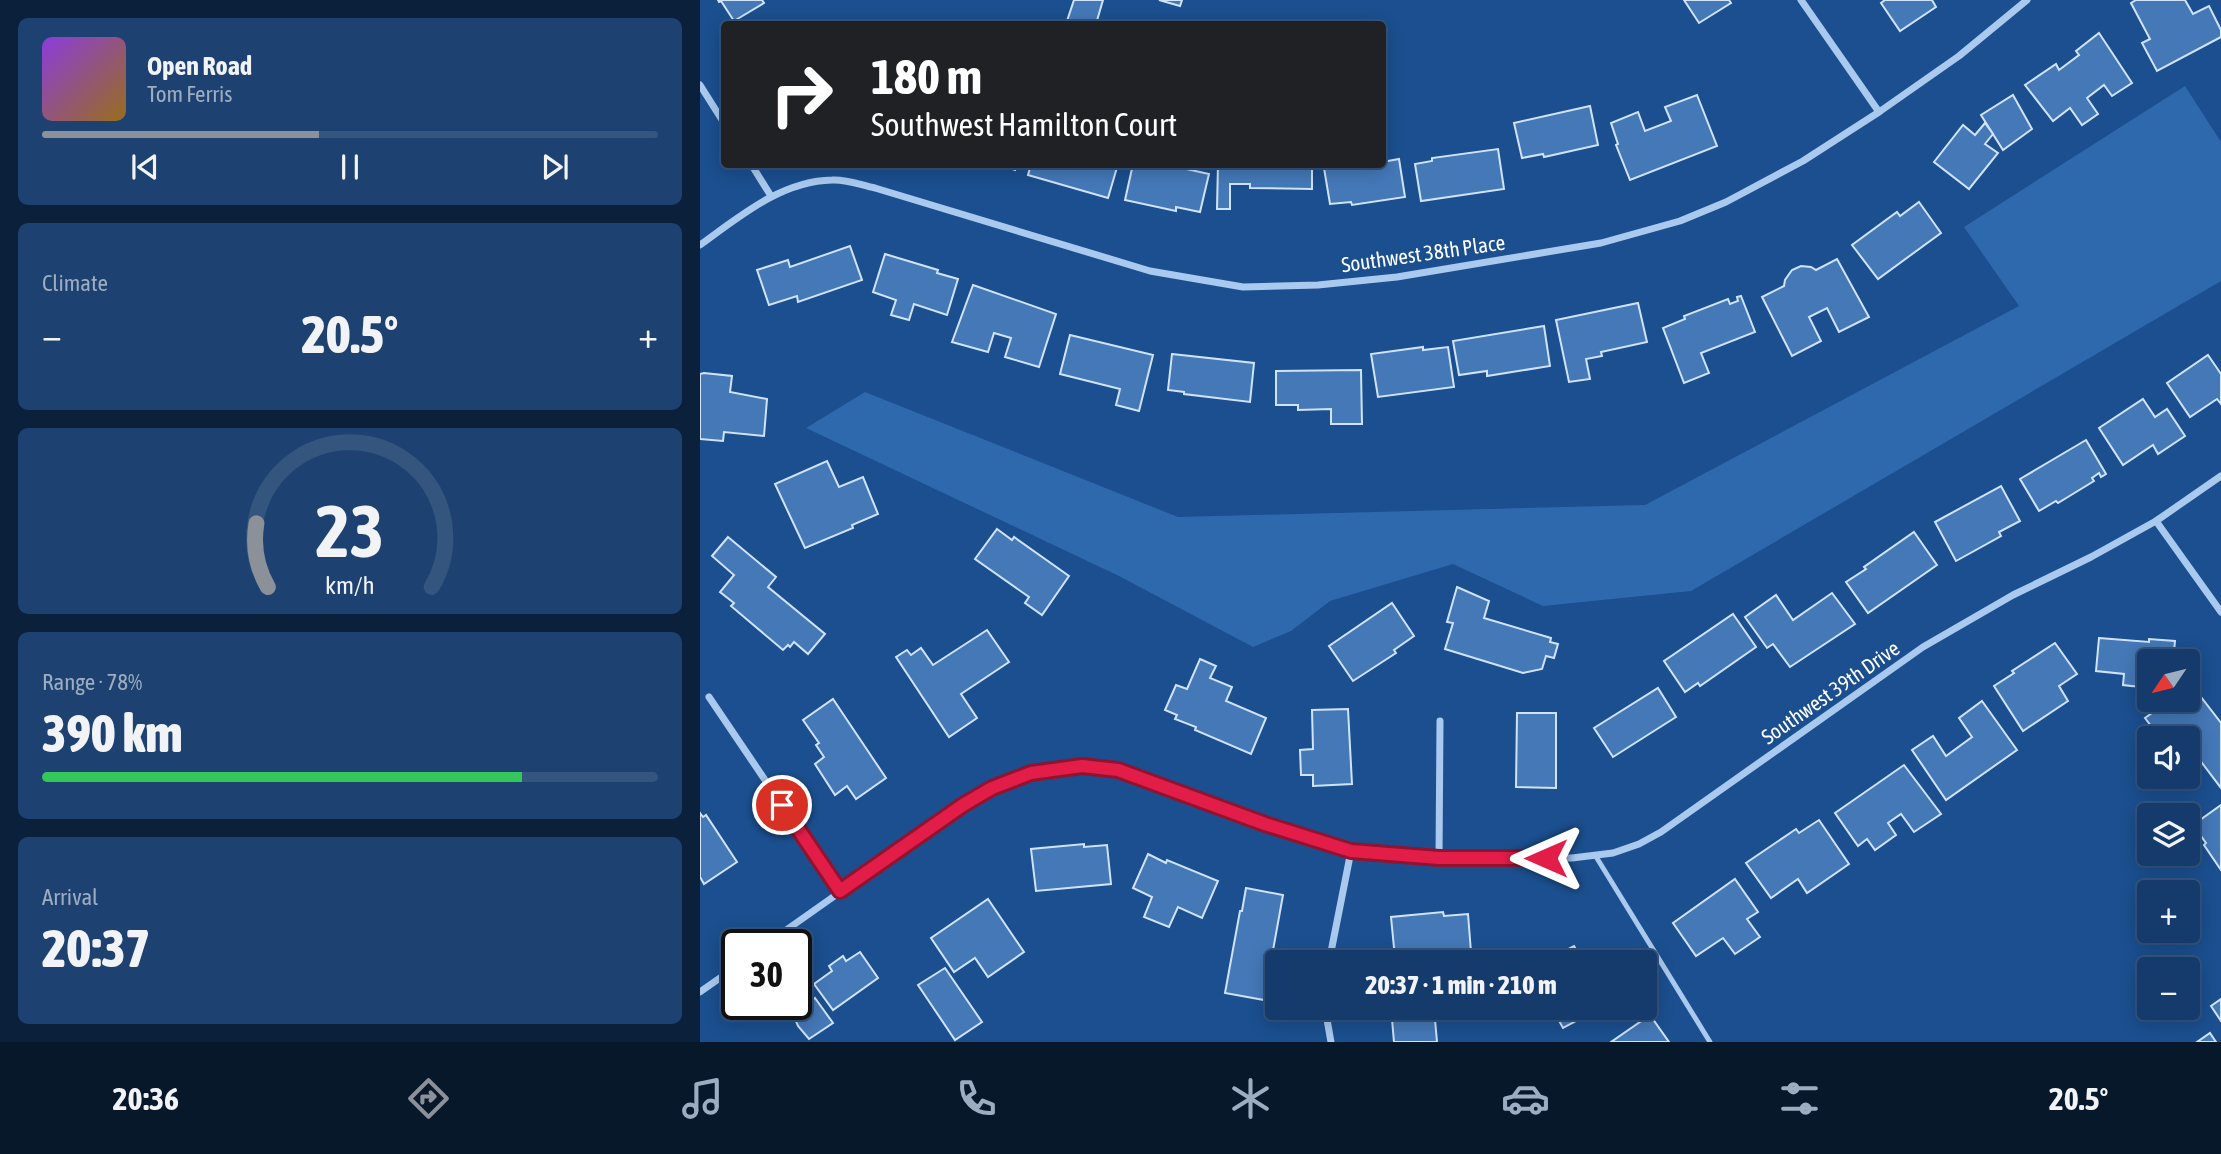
<!DOCTYPE html>
<html lang="en">
<head>
<meta charset="utf-8">
<style>
	body { margin:0; font-family:"Asap Condensed",sans-serif; background:#1d4271; color:#f1f3f6; height:100vh; display:flex; flex-direction:column; font-size:26px; white-space:nowrap }
	* { box-sizing:border-box; margin:0 }
	p { font-size:23px; color:#9dadc1 }
	.icon { flex:none; width:38px; height:38px; fill:none; stroke:currentColor; stroke-width:2; stroke-linecap:round; stroke-linejoin:round }
	.map { position:relative; flex:1; overflow:hidden }
	.sheet { display:flex; flex-direction:column; gap:18px; padding:18px; background:#0b203b; width:700px }
	.sheet>* { flex:none }
	.hud { position:absolute; left:21px; top:21px; width:665px; height:147px; border-radius:7px; box-shadow:0 4px 18px #0003,0 0 0 2px #33557e; background:#202124; color:#fff; overflow:hidden }
	.needle { width:46px; rotate:235deg }
	.controls { position:absolute; left:1437px; top:649px; display:grid; gap:14px }
	.controls a { display:grid; place-items:center; width:63px; height:63px; border-radius:7px; background:#143b6b; box-shadow:0 4px 18px #0003,0 0 0 2px #33557e; font-size:35px }
	.speed { position:absolute; left:21px; top:929px; display:flex; gap:14px; font-size:35px; font-weight:700; text-align:center }
	.speed>* { display:grid; place-content:center; width:91px; height:91px; border-radius:50%; background:#143b6b; box-shadow:0 4px 18px #0003,0 0 0 2px #33557e; line-height:1 }
	.speed .limit { border:4px solid #111; border-radius:10px; background:#fff; color:#111 }
	.pin { position:absolute; display:grid; place-items:center; width:60px; height:60px; color:#fff; margin:-30px; border:4px solid #fff; border-radius:50%; box-shadow:0 2px 7px #0007 }
	.me { position:absolute; width:77px; margin:-38px; rotate:270deg; stroke-linejoin:round; filter:drop-shadow(0 0 5px #0008) }
	.turn { display:flex; align-items:center; gap:24px; height:147px; padding:0 35px; font-size:32px }
	.turn .icon { width:91px; height:91px; stroke-width:2.5 }
	.turn b { display:block; font-size:49px; line-height:60px }
	.big { font-size:52px; font-weight:800; line-height:1.1 }
	.sheet .card { flex:1; display:flex; flex-direction:column; justify-content:center; gap:10px; min-width:0; padding:0 24px; border-radius:10px; background:#1d4271 }
	.sheet .dial { align-items:center; gap:0 }
	.dial svg { height:182px; overflow:visible; fill:none; stroke:#33557e; stroke-width:7; stroke-linecap:round; text-anchor:middle }
	.dial text { fill:#f1f3f6; stroke:none }
	.song { display:flex; align-items:center; gap:21px }
	.cover { width:84px; height:84px; border-radius:10px; background:linear-gradient(135deg,hsl(270 70% 55%),hsl(40 70% 35%)) }
	.played { height:7px; border-radius:4px; background:linear-gradient(90deg,#8c9099 45%,#33557e 45%) }
	.keys { display:flex; justify-content:space-around; direction:ltr }
	.heat { display:flex; justify-content:space-between; align-items:center; font-size:38px; direction:ltr }
	.charge { height:10px; border-radius:5px; background:linear-gradient(90deg,#34c759 78%,#33557e 0) }
	.trip { position:absolute; left:565px; top:950px; width:392px; height:70px; border-radius:7px; background:#143b6b; box-shadow:0 4px 18px #0003,0 0 0 2px #33557e; font-weight:800; line-height:70px; text-align:center }
	.menu { display:flex; height:112px; justify-content:space-around; align-items:center; background:#08182b; color:#9dadc1 }
	.menu .icon { width:49px; height:49px }
	.menu .selected { color:#8c9099 }
	.menu b { font-size:32px; color:#f1f3f6 }
	main { display:flex; flex:1; min-height:0 }
	.map>svg:first-child { display:block }
	.green { fill:#2e69ad }
	.building { fill:#4478b7; stroke:#cfe3fa; stroke-width:2 }
	.lines { fill:none; stroke-linecap:round; stroke-linejoin:round }
	.lane { stroke:#a9c9ee; stroke-width:5 }
	.street { stroke:#a9c9ee; stroke-width:7 }
	.route-casing { stroke:#92132f; stroke-width:18 }
	.route { stroke:#e11d48; stroke-width:12 }
	.labels { text-anchor:middle; dominant-baseline:central; stroke-width:5; stroke-linejoin:round; paint-order:stroke }
	.street-label { font-size:21px; fill:#fff; stroke:#1b4f8f }
</style>
</head>
<body>
<main>
<section class="sheet">
<div class="card">
<div class="song"><i class="cover"></i><div><b>Open Road</b><p>Tom Ferris</p></div></div>
<div class="played"></div>
<div class="keys"><svg class="icon" aria-label="previous" viewBox="0 0 24 24"><path d="M18 5L8 12l10 7zM5 5v14"/></svg><svg class="icon" aria-label="pause" viewBox="0 0 24 24"><path d="M8 5v14M16 5v14"/></svg><svg class="icon" aria-label="next" viewBox="0 0 24 24"><path d="M6 5l10 7-10 7zM19 5v14"/></svg></div>
</div>
<div class="card"><p>Climate</p>
<div class="heat"><a>−</a><b class="big">20.5°</b><a>+</a></div>
</div>
<div class="card dial"><svg viewBox="0 0 100 80">
<path d="M14 69A42 42 0 1 1 86 69"/>
<path d="M14 69A42 42 0 0 1 9 41" stroke="#8c9099"/>
<text x="50" y="56" font-size="32" font-weight="700">23</text>
<text x="50" y="72" font-size="11">km/h</text>
</svg></div>
<div class="card"><p>Range · 78%</p><b class="big">390 km</b><div class="charge"></div></div>
<div class="card"><p>Arrival</p><b class="big">20:37</b></div>
</section>
<div class="map">
<svg width="1521" height="1042" viewBox="0 0 1521 1042">
	<rect width="100%" height="100%" fill="#1b4f8f"/>
	<polygon class="green" points="1485,86 1521,142 1521,281 991,591 843,606 753,564 630,601 591,631 553,647 419,576 106,428 165,392 478,517 945,505 1319,306 1264,227"/>
	<g class="building">
		<polygon points="18,0 62,0 64,3 34,21 21,1 19,2"/>
		<polygon points="374,0 403,0 396,24 366,24"/>
		<polygon points="459,0 482,0 480,6"/>
		<polygon points="984,0 1029,0 1031,3 999,23"/>
		<polygon points="1185,0 1232,0 1236,7 1200,31 1181,3"/>
		<polygon points="1436,0 1485,0 1493,14 1509,6 1521,30 1521,37 1457,71 1442,43 1450,39 1431,3"/>
		<polygon points="1399,33 1432,83 1412,96 1404,85 1387,98 1398,114 1382,125 1370,108 1353,121 1325,85 1356,64 1359,70 1379,55 1376,51"/>
		<polygon points="997,95 1017,146 930,180 916,145 918,144 911,123 938,112 945,131 971,121 965,107"/>
		<polygon points="1313,95 1332,129 1303,150 1281,115"/>
		<polygon points="890,106 898,145 844,157 843,154 822,158 814,123"/>
		<polygon points="1285,123 1293,134 1285,144 1298,153 1269,189 1234,162 1263,125 1275,135"/>
		<polygon points="798,149 804,189 721,201 715,164 732,161 732,158"/>
		<polygon points="699,159 705,197 652,205 651,202 630,204 624,168 630,167 629,164 682,164 682,162"/>
		<polygon points="299,164 317,164 315,170"/>
		<polygon points="331,164 418,164 408,198 328,175"/>
		<polygon points="433,164 464,164 509,174 500,212 476,207 476,211 425,200"/>
		<polygon points="518,164 612,164 612,189 550,188 550,184 530,184 530,209 517,209"/>
		<polygon points="1219,202 1241,233 1178,279 1152,245 1197,212 1200,216"/>
		<polygon points="150,246 162,280 98,302 97,296 69,305 57,270 88,260 90,267"/>
		<polygon points="185,254 238,270 237,273 258,279 247,315 214,304 209,320 191,315 196,300 173,292"/>
		<polygon points="1137,259 1169,317 1139,332 1127,308 1109,317 1121,341 1092,356 1062,297 1084,286 1085,280 1092,270 1101,266 1111,267 1116,270"/>
		<polygon points="273,285 356,314 339,367 305,357 311,338 294,333 288,352 252,342"/>
		<polygon points="1041,296 1055,332 1001,353 1009,373 984,383 963,328 985,319 984,316 1028,299 1030,304 1038,301 1037,297"/>
		<polygon points="938,303 947,342 901,352 902,356 886,359 890,379 869,382 856,320"/>
		<polygon points="844,326 850,366 787,376 787,371 759,375 753,341"/>
		<polygon points="370,335 453,355 439,411 416,405 420,389 360,374"/>
		<polygon points="723,347 723,350 748,347 754,387 678,397 671,354"/>
		<polygon points="472,354 554,363 550,402 484,394 484,392 468,390"/>
		<polygon points="1508,355 1521,374 1521,404 1517,399 1490,417 1467,383"/>
		<polygon points="661,370 662,424 631,424 631,409 598,410 598,405 576,405 576,371"/>
		<polygon points="4,373 32,376 30,392 67,399 64,436 24,432 23,441 0,439 0,374"/>
		<polygon points="1443,399 1455,417 1467,409 1485,436 1458,454 1453,445 1423,465 1399,428"/>
		<polygon points="1386,440 1406,474 1401,477 1399,473 1392,478 1394,481 1358,503 1356,501 1339,511 1320,479"/>
		<polygon points="127,461 139,487 163,477 178,514 152,525 153,528 105,548 75,484"/>
		<polygon points="1301,486 1320,521 1299,532 1301,536 1256,561 1235,522"/>
		<polygon points="297,529 312,540 314,537 369,576 342,615 325,603 329,597 275,559"/>
		<polygon points="1214,532 1237,565 1168,613 1146,582 1166,569 1164,567"/>
		<polygon points="28,537 76,577 68,587 125,634 108,654 94,642 90,647 88,645 83,650 31,606 34,603 20,592 34,575 12,556"/>
		<polygon points="757,587 789,601 784,618 851,638 850,642 858,644 854,658 846,656 842,669 823,673 745,649 753,623 747,622"/>
		<polygon points="1132,593 1155,624 1090,667 1073,644 1067,648 1045,617 1076,595 1093,620"/>
		<polygon points="692,603 714,636 694,650 696,653 653,681 629,646"/>
		<polygon points="1033,614 1056,647 1000,686 998,683 985,692 964,661"/>
		<polygon points="287,630 309,662 261,694 277,718 249,737 196,657 207,650 211,655 221,648 233,665"/>
		<polygon points="1399,638 1449,642 1449,639 1475,641 1473,662 1449,662 1449,688 1423,685 1424,674 1396,671"/>
		<polygon points="1355,643 1377,674 1359,686 1368,701 1323,731 1294,686 1314,673 1312,671"/>
		<polygon points="500,659 516,666 510,678 532,687 526,701 566,718 551,754 495,730 496,727 475,719 477,715 465,710 476,685 487,689"/>
		<polygon points="1491,684 1521,723 1521,788 1502,763 1488,773 1488,738 1460,738 1445,718 1470,700 1488,700 1488,687"/>
		<polygon points="958,688 976,717 913,757 894,728"/>
		<polygon points="133,699 186,778 156,799 147,786 135,795 115,764 124,757 116,745 119,743 103,720"/>
		<polygon points="1282,701 1317,750 1246,800 1212,750 1233,736 1246,756 1272,737 1259,718"/>
		<polygon points="648,709 652,784 613,786 613,775 601,775 600,750 613,749 612,710"/>
		<polygon points="817,713 856,713 856,788 816,787"/>
		<polygon points="1204,765 1241,814 1214,832 1201,814 1188,823 1196,835 1175,850 1167,839 1158,846 1135,813"/>
		<polygon points="1521,805 1521,870 1504,845 1506,843 1493,825"/>
		<polygon points="0,813 3,817 6,815 37,862 4,884 0,877"/>
		<polygon points="1119,820 1149,864 1107,893 1098,879 1071,898 1046,863 1096,829 1099,833"/>
		<polygon points="384,844 384,847 407,845 411,884 336,891 331,849"/>
		<polygon points="448,854 466,863 467,860 518,881 502,918 478,907 469,927 444,917 452,897 433,888"/>
		<polygon points="1035,879 1058,912 1047,919 1060,937 1035,954 1023,938 996,956 973,923"/>
		<polygon points="546,888 583,895 564,1000 525,993 540,911 542,911"/>
		<polygon points="288,899 324,952 288,977 275,958 254,972 231,938"/>
		<polygon points="743,912 744,916 768,914 771,952 747,954 748,962 717,962 717,956 695,958 691,917"/>
		<polygon points="874,946 883,962 858,962 860,961 857,955"/>
		<polygon points="160,952 178,978 133,1010 114,984 132,971 129,966 143,956 146,961"/>
		<polygon points="245,968 282,1022 255,1040 218,985"/>
		<polygon points="115,998 133,1023 109,1039 98,1026 93,1014"/>
		<polygon points="1521,999 1521,1021 1511,1006"/>
		<polygon points="691,1008 734,1008 737,1042 694,1042"/>
		<polygon points="852,1008 894,1008 891,1009 893,1012 863,1028"/>
		<polygon points="950,1015 969,1042 911,1042"/>
		<polygon points="1510,1033 1516,1042 1497,1042"/>
	</g>
	<g class="lines">
		<polyline class="lane" points="895,855 1010,1042"/>
		<g class="street">
			<polyline points="1101,0 1179,112"/>
			<polyline points="0,85 24,123"/>
			<polyline points="51,164 71,196"/>
			<path d="M 0,245 C 39,217 81,181 132,180 C 146,179 161,185 175,188 L 450,271 L 543,287 L 618,285 L 697,277 L 901,243 L 980,221 L 1026,202 L 1103,161 L 1179,112 L 1259,56 L 1327,0"/>
			<polyline points="1456,521 1521,612"/>
			<polyline points="9,697 140,891"/>
			<polyline points="739,858 740,721"/>
			<polyline points="65,945 272,799 292,788 332,773 382,766 418,770 565,824 651,851 739,858 872,858 913,853 939,844 961,832 1223,647 1313,595 1391,557 1456,521 1521,476"/>
			<polyline points="629,962 651,851"/>
			<polyline points="0,992 37,966"/>
			<polyline points="625,1008 631,1042"/>
		</g>
	</g>
	<g class="lines">
		<g class="route-casing">
			<polyline id="route" points="82,805 140,891 263,805 292,788 331,773 382,766 418,770 565,824 651,851 739,858 846,858"/>
		</g>
		<use href="#route" class="route"/>
	</g>
	<g class="labels">
		<g class="street-label">
			<text transform="translate(723 253) rotate(-8)">Southwest 38th Place</text>
			<text transform="translate(1130 692) rotate(-35)">Southwest 39th Drive</text>
		</g>
	</g>
</svg>
<div class="controls">
<a><svg class="needle" viewBox="-14 -14 28 28"><path d="M0-13l5 13h-10z" fill="#e53935"/><path d="M0 13l5-13h-10z" fill="#9dadc1"/></svg></a>
<a><svg class="icon" aria-label="sound" viewBox="0 0 24 24"><path d="M4 9h4l5-4v14l-5-4H4zM17 9q2 3 0 6"/></svg></a>
<a><svg class="icon" aria-label="layers" viewBox="0 0 24 24"><path d="M12 4l9 5-9 5-9-5zM3 14l9 5 9-5"/></svg></a>
<a>+</a>
<a>−</a>
</div>
<div class="speed"><div class="limit">30</div></div>
<div class="pin" style="left:82px;top:805px;background:#d93025"><svg class="icon" aria-label="arrive" viewBox="0 0 24 24"><path d="M6 21V4h12l-3 4 3 4H6"/></svg></div>
<svg class="me" style="left:846px;top:858px" viewBox="-20 -20 40 40"><path d="M0-17L14 15 0 8-14 15z" fill="#e11d48" stroke="#fff" stroke-width="4"/></svg>
<div class="trip">20:37 · 1 min · 210 m</div>
<div class="hud">
<div class="turn"><svg class="icon" aria-label="right" viewBox="0 0 24 24"><path d="M7 20v-9h11M14 6l5 5-5 5"/></svg><div><b>180 m</b>Southwest Hamilton Court</div></div>
</div>
</div>
</main>
<nav class="menu">
<b>20:36</b>
<svg class="icon selected" aria-label="directions" viewBox="0 0 24 24"><path d="M12 3l9 9-9 9-9-9zM9 14v-3h6M13 9l2 2-2 2"/></svg>
<svg class="icon" aria-label="music" viewBox="0 0 24 24"><path d="M9 18V5l10-2v13"/><circle cx="6" cy="18" r="3"/><circle cx="16" cy="16" r="3"/></svg>
<svg class="icon" aria-label="phone" viewBox="0 0 24 24"><path d="M5 4h4l2 5-3 2q2 4 5 5l2-3 5 2v4C11 20 4 13 5 4z"/></svg>
<svg class="icon" aria-label="climate" viewBox="0 0 24 24"><path d="M12 3v18M4 7l16 10M4 17L20 7"/></svg>
<svg class="icon" aria-label="car" viewBox="0 0 24 24"><path d="M5 17H2v-5l4-1 3-4h7l3 4 3 1v5h-3M9 17h6M6 11h13"/><circle cx="7" cy="17" r="2"/><circle cx="17" cy="17" r="2"/></svg>
<svg class="icon" aria-label="filters" viewBox="0 0 24 24"><path d="M4 7h16M4 17h16"/><circle cx="9" cy="7" r="2"/><circle cx="15" cy="17" r="2"/></svg>
<b>20.5°</b>
</nav>
</body>
</html>
